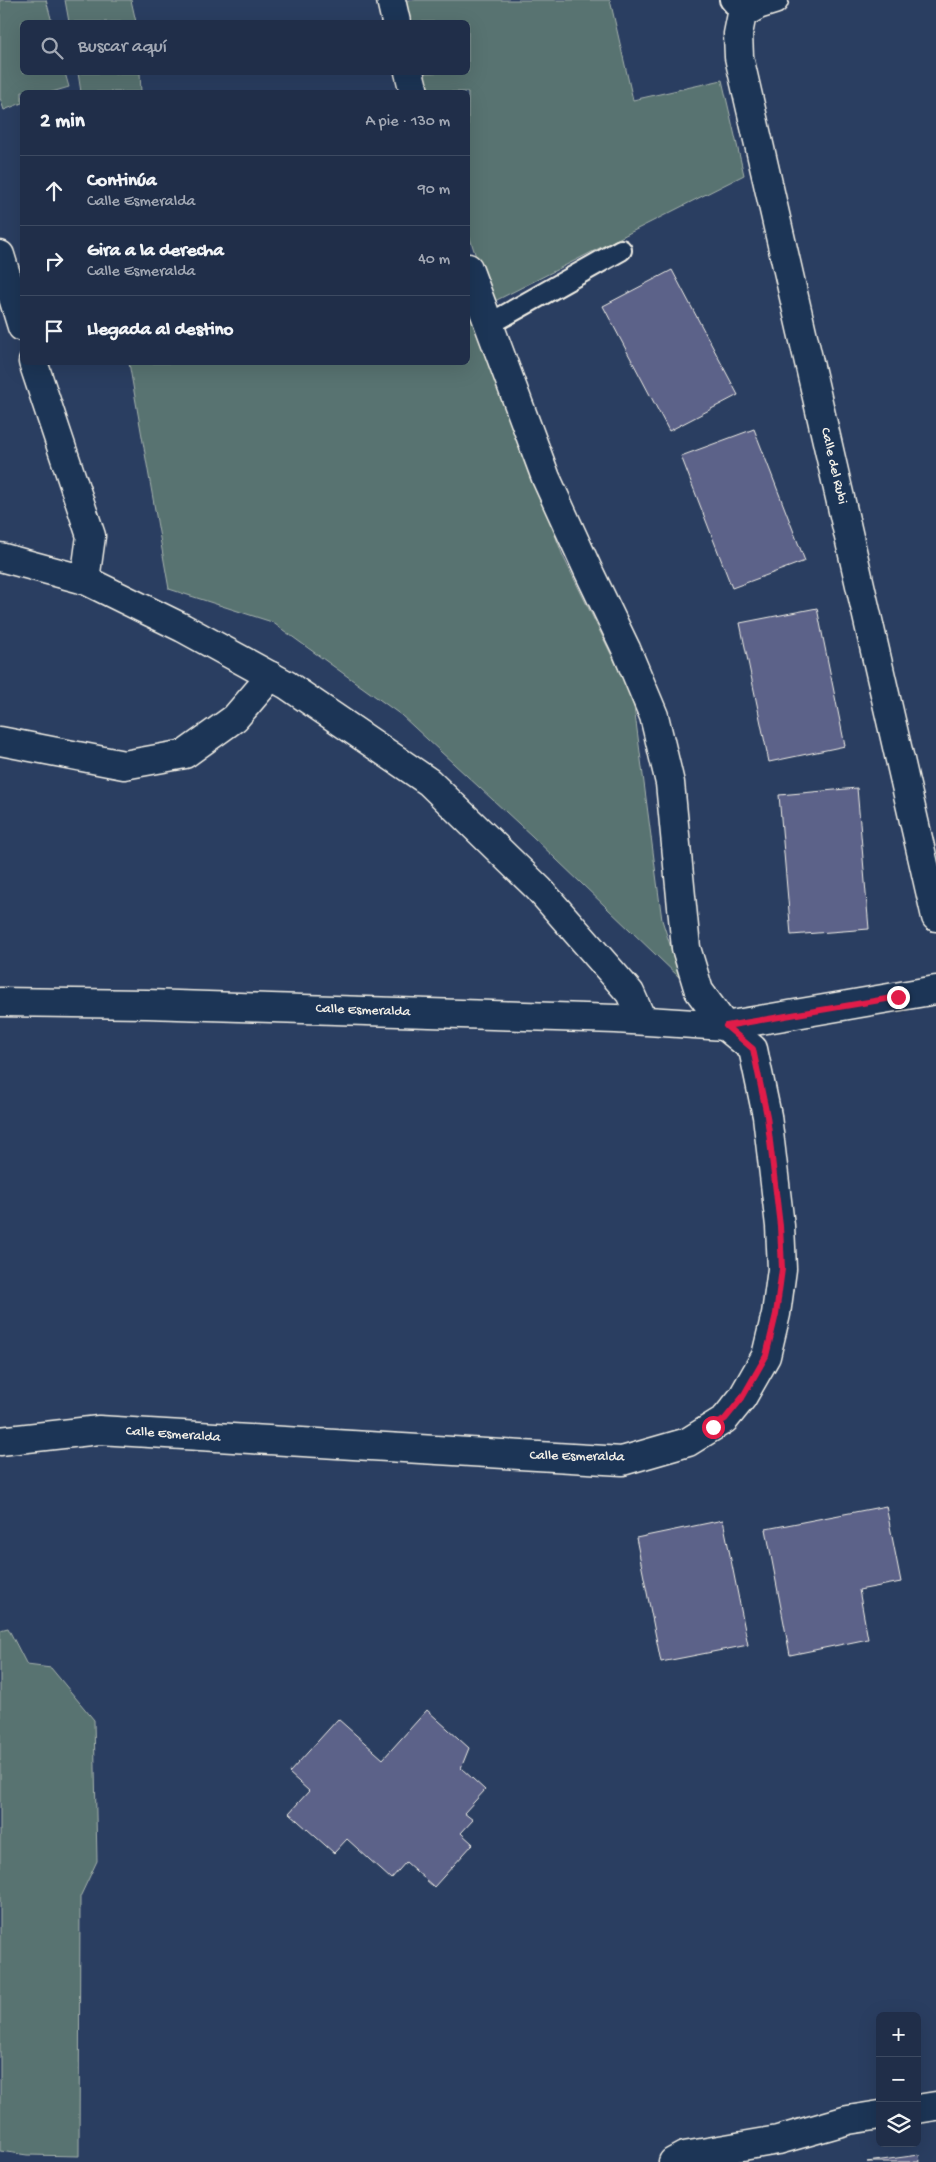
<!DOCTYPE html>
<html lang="es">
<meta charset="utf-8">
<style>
:root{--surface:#202e49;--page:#283650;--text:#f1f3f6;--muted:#a2a8b4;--line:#3d4a61}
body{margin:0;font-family:"Gochi Hand",sans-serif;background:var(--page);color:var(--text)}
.controls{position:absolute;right:15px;bottom:15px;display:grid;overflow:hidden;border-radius:8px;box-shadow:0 5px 20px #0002}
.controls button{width:45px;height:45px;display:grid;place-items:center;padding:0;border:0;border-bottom:1px solid var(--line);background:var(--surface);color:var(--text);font:25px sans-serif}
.stop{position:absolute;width:15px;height:15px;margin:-11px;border:4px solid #e11d48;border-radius:50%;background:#fff}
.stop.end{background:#e11d48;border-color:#fff;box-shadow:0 1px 5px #0008}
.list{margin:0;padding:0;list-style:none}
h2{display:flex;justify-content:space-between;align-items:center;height:65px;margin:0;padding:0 20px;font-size:21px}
h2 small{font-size:16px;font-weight:400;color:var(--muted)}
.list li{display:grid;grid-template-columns:32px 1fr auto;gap:15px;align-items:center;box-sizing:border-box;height:70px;padding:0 20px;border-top:1px solid var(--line)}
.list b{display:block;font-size:19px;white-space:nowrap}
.list p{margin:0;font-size:16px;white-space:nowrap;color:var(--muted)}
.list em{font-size:16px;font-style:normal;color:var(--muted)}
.icon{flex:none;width:28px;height:28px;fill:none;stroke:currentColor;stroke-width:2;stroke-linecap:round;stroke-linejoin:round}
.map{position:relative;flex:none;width:936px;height:2162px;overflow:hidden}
.search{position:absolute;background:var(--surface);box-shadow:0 5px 20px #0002;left:20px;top:20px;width:450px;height:55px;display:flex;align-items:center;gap:12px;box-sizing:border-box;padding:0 18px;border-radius:8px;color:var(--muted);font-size:19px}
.panel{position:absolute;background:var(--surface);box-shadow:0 5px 20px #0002;left:20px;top:90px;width:450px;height:275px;border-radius:8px}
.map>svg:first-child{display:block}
</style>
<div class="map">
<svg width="936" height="2162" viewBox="0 0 936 2162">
<rect width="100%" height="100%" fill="#2a3e61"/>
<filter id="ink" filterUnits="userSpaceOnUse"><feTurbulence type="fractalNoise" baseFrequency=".02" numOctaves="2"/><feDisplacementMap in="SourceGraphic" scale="10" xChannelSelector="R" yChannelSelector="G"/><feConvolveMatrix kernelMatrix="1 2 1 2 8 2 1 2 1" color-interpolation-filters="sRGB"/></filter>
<g filter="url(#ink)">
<g fill="#587371" stroke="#a6b2ac">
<polygon points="0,0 46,0 52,22 22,22 22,72 65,73 69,87 52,92 22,92 22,103 4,110 0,98"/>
<polygon points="65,0 131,0 136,22 69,22"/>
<polygon points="402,0 610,0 633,100 722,80 744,175 491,303 468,232 468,92 425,92 420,73 468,72 468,22 407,22"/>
<polygon points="78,73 140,73 141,92 81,92"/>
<polygon points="468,305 563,556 633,699 662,920 681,979 532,836 401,715 272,622 169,589 129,363 468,362"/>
<polygon points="8,1628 27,1665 51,1668 94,1720 97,1861 80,1897 79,2156 27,2155 0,2151 0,1630"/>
</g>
<g fill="#5c6289" stroke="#f4f1e8">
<polygon points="672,270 738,395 669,431 603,306"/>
<polygon points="754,429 805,561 732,588 681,456"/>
<polygon points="817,608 845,746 769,762 740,623"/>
<polygon points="857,788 869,929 791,935 779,795"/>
<polygon points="886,1506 901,1582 859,1590 868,1639 790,1655 766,1529"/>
<polygon points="723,1520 748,1645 661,1662 636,1538"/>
<polygon points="427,1710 469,1748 461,1768 485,1790 464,1813 473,1820 461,1833 473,1844 434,1887 406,1862 391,1879 347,1839 334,1853 289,1813 309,1791 289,1773 338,1719 383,1759"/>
<polygon points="919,2155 920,2162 867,2162"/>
</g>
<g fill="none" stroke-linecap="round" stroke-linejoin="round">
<g stroke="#f4f1e8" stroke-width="24">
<g id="lane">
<polyline points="730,0 742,14"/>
<polyline points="488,325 621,250"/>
</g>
</g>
<g stroke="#f4f1e8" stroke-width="31">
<g id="street">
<polyline points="391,0 396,22"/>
<polyline points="774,0 758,5 742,14 738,34 739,57 936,917"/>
<polyline points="409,72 414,92"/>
<polyline points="0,255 22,327"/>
<polyline points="33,362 91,536 85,580"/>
<polyline points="0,557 85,580 183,628 287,685 429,782 539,889 630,993 642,1020"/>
<polyline points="0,741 124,765 185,754 235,718 271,676"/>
<polyline points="0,1002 147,1004 616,1019 725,1026 936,990"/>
<polyline points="0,1441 99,1430 622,1461 688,1442 725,1419 742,1398 766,1356 776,1314 782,1269 780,1226 767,1116 753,1049 725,1026 699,991 686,948 670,783 654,716 626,649 588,570 546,478 468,268"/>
</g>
</g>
<g stroke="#f4f1e8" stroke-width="31">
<g id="secondary">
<polyline points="917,2109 936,2106"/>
<polyline points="673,2162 684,2156 778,2140 848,2120 880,2115"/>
</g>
</g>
<use href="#lane" stroke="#1d3557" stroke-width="20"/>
<use href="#street" stroke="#1d3557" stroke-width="28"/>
<use href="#secondary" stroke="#1d3557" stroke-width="28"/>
</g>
</g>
<g fill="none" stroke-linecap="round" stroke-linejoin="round" filter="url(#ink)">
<polyline stroke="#e11d48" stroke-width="6" points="713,1427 725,1419 742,1398 766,1356 776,1314 782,1269 780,1226 767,1116 753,1049 726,1026 898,997"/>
</g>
<g text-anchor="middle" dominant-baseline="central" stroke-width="4" stroke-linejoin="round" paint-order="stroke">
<g font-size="14" fill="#f4f1e8" stroke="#1d3557">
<text transform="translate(833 466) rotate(77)">Calle del Rubi</text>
<text transform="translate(363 1011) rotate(2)">Calle Esmeralda</text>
<text transform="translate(173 1435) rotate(4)">Calle Esmeralda</text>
<text transform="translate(577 1457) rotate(1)">Calle Esmeralda</text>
</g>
</g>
</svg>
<div class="controls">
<button>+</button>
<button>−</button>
<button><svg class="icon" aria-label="layers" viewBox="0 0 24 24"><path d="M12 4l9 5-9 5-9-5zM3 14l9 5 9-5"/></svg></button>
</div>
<div class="stop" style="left:713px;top:1427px"></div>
<div class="stop end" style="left:898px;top:997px"></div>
<div class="search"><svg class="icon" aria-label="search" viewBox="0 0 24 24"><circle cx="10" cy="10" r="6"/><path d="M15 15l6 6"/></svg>Buscar aquí</div>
<section class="panel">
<h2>2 min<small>A pie · 130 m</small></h2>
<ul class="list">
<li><svg class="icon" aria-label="ahead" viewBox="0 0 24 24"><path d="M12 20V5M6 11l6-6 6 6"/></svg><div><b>Continúa</b><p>Calle Esmeralda</p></div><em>90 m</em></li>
<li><svg class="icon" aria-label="right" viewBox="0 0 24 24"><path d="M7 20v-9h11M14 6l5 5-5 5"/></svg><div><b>Gira a la derecha</b><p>Calle Esmeralda</p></div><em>40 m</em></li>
<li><svg class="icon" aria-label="arrive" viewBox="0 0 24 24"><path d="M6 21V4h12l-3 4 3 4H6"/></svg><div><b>Llegada al destino</b></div></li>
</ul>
</section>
</div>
